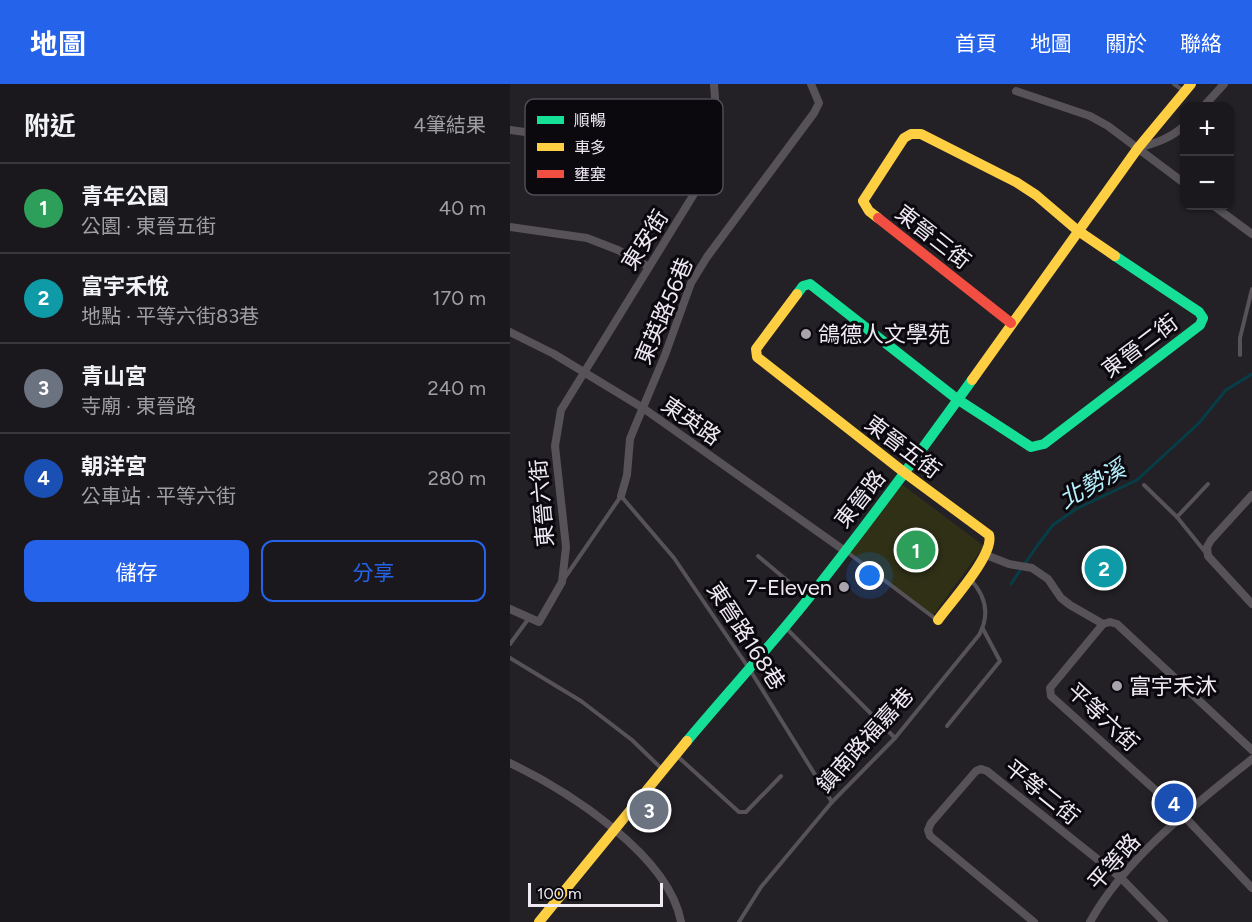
<!DOCTYPE html>
<html lang="zh-TW">
<meta charset="utf-8">
<style>
:root{--surface:#1a181c;--page:#272529;--text:#f1f3f6;--muted:#9fa0a3;--line:#38373b;--accent:#2563eb}
body{margin:0;font-family:Figtree,"Noto Sans TC",sans-serif;background:var(--page);color:var(--text)}
.controls{position:absolute;right:18px;top:18px;display:grid;overflow:hidden;border-radius:12px;box-shadow:0 2px 4px #0004}
.controls button{width:54px;height:54px;display:grid;place-items:center;padding:0;border:0;border-bottom:2px solid var(--line);background:var(--surface);color:var(--text);font:30px sans-serif}
.scale{position:absolute;left:18px;bottom:15px;width:135px;box-sizing:border-box;padding-left:6px;border:3px solid #efeaf4;border-top:0;font-size:16px;line-height:21px;white-space:nowrap;color:#efeaf4;-webkit-text-stroke:4px #0b080e;paint-order:stroke}
.you{position:absolute;left:360px;top:492px;width:21px;height:21px;margin:-15px;border:4px solid #fff;border-radius:50%;background:#1a73e8;box-shadow:0 0 0 9px #1a73e833}
.badge{display:grid;place-items:center;width:39px;height:39px;border-radius:50%;background:var(--accent);color:#fff;font-size:20px;font-weight:700}
.pin{position:absolute;translate:-50% -50%;border:3px solid #fff;box-shadow:0 2px 6px #0006}
.list{margin:0;padding:0;list-style:none}
h2{display:flex;justify-content:space-between;align-items:center;height:78px;margin:0;padding:0 24px;font-size:26px}
h2 small{font-size:20px;font-weight:400;color:var(--muted)}
.list li{display:grid;grid-template-columns:39px 1fr auto;gap:18px;align-items:center;box-sizing:border-box;height:90px;padding:0 24px;border-top:2px solid var(--line)}
.list b{display:block;font-size:22px;white-space:nowrap}
.list p{margin:0;font-size:20px;white-space:nowrap;color:var(--muted)}
.list em{font-size:20px;font-style:normal;color:var(--muted)}
.actions{display:flex;gap:12px;padding:18px 24px}
.actions a{flex:1;padding:14px 0;border:2px solid var(--accent);border-radius:12px;text-align:center;font-size:21px;color:var(--accent)}
.actions .main{background:var(--accent);color:#fff}
.map{position:relative;flex:none;width:742px;height:838px;overflow:hidden}
header{display:flex;align-items:center;gap:36px;box-sizing:border-box;height:84px;padding:0 30px;background:var(--accent);color:#fff}
header strong{font-size:28px}
nav{display:flex;gap:33px;margin-inline-start:auto;font-size:21px}
main{display:flex}
aside{flex:1;background:var(--surface)}
.map>svg:first-child{display:block}
</style>
<header>
<strong>地圖</strong>
<nav><a>首頁</a><a>地圖</a><a>關於</a><a>聯絡</a></nav>
</header>
<main>
<aside>
<h2>附近<small>4筆結果</small></h2>
<ul class="list">
<li><span class="badge" style="background:#2e9e5b">1</span><div><b>青年公園</b><p>公園 · 東晉五街</p></div><em>40 m</em></li>
<li><span class="badge" style="background:#0f9aa8">2</span><div><b>富宇禾悅</b><p>地點 · 平等六街83巷</p></div><em>170 m</em></li>
<li><span class="badge" style="background:#6b7280">3</span><div><b>青山宮</b><p>寺廟 · 東晉路</p></div><em>240 m</em></li>
<li><span class="badge" style="background:#1a4fb4">4</span><div><b>朝洋宮</b><p>公車站 · 平等六街</p></div><em>280 m</em></li>
</ul>
<div class="actions"><a class="main">儲存</a><a>分享</a></div>
</aside>
<div class="map">
<svg width="742" height="838" viewBox="0 0 742 838">
<rect width="100%" height="100%" fill="#232026"/>
<polygon fill="#2f3016" points="390,399 474,462 422,533 337,470"/>
<g fill="none" stroke-linecap="round" stroke-linejoin="round">
<polyline stroke="#073d47" stroke-width="3" points="501,500 527,462 543,441 566,425 627,396 689,339 716,306 742,290"/>
<g stroke="#565258" stroke-width="4">
<polyline points="664,0 674,7"/>
<polyline points="730,271 730,254 742,205"/>
<polyline points="634,401 667,433 696,469"/>
<polyline points="667,433 698,400"/>
<polyline points="337,468 427,536"/>
<polyline points="248,472 298,514"/>
<polyline points="54,495 111,412 164,474 240,586 322,718"/>
<polyline points="276,544 385,654"/>
<polyline points="0,560 19,534"/>
<polyline points="0,574 71,617 122,656 152,685"/>
<polyline points="437,642 490,577 473,545"/>
<polyline points="166,671 229,728 236,728 271,692"/>
<path d="M229,838L251,803L322,718L385,654L469,551C480,531 476,512 460,495"/>
</g>
<g stroke="#565258" stroke-width="8">
<polyline points="506,7 580,32 598,42 674,99"/>
<polyline points="694,22 714,0"/>
<polyline points="0,46 139,65 200,84"/>
<path d="M628,64C646,59 661,54 674,42"/>
<polyline points="704,122 742,150"/>
<polyline points="0,143 77,154 108,166 139,183"/>
<polyline points="0,248 44,270 133,324 335,467"/>
<polyline points="742,411 701,456 697,463 698,472 742,520"/>
<polyline points="111,412 117,391 120,355 124,345 155,271 181,199 197,173 304,29 309,19 301,0"/>
<polyline points="476,471 499,480 522,484 538,495 551,514 560,521 593,540"/>
<polyline points="0,525 29,538 52,498 56,463 45,362 51,326 200,84 206,28 204,0"/>
<polyline points="742,666 607,540 600,538 593,540 540,604 541,612 673,731 742,804"/>
<path d="M0,679C58,707 159,771 171,838"/>
<polyline points="524,838 420,752 418,746 421,739 466,687 471,685 477,687 611,794 654,838"/>
<path d="M580,838C616,773 685,721 742,675"/>
</g>
<g stroke="#16e098" stroke-width="10">
<polyline points="287,210 293,202 300,200 447,315 521,363 534,360 690,241 693,234 689,228 605,172"/>
<path d="M177,657C217,609 259,564 298,515C355,443 409,370 462,296"/>
</g>
<g stroke="#ffcf43" stroke-width="10">
<polyline points="368,134 359,127 353,117 394,54 401,50 411,50 506,98 526,111 567,146 605,172"/>
<path d="M287,210L246,265L247,273L395,389L479,451C485,470 440,519 428,536"/>
<polyline points="462,296 628,64 681,0"/>
<polyline points="29,838 177,657"/>
</g>
<polyline stroke="#f24e42" stroke-width="10" points="368,134 501,239"/>
</g>
<g fill="#a8a3ac" stroke="#0b080e" stroke-width="2">
<circle cx="296" cy="250" r="6"/>
<circle cx="334" cy="503" r="6"/>
<circle cx="607" cy="602" r="6"/>
</g>
<g text-anchor="middle" dominant-baseline="central" stroke-width="6" stroke-linejoin="round" paint-order="stroke">
<g font-size="22" fill="#efeaf4" stroke="#0b080e">
<text transform="translate(423 153) rotate(38)">東晉三街</text>
<text transform="translate(135 156) rotate(-58)">東安街</text>
<text transform="translate(154 227) rotate(-67)">東英路56巷</text>
<text transform="translate(630 262) rotate(-37)">東晉二街</text>
<text transform="translate(181 337) rotate(35)">東英路</text>
<text transform="translate(393 363) rotate(37)">東晉五街</text>
<text transform="translate(350 415) rotate(-52)">東晉路</text>
<text transform="translate(32 419) rotate(-95)">東晉六街</text>
<text transform="translate(236 552) rotate(57)">東晉路168巷</text>
<text transform="translate(593 633) rotate(43)">平等六街</text>
<text transform="translate(355 656) rotate(-48)">鎮南路福嘉巷</text>
<text transform="translate(532 708) rotate(39)">平等二街</text>
<text transform="translate(604 778) rotate(-49)">平等路</text>
</g>
<g font-size="22" fill="#efeaf4" stroke="#0b080e" text-anchor="start">
<text x="308" y="250">鴿德人文學苑</text>
<text x="322" y="503" text-anchor="end">7-Eleven</text>
<text x="619" y="602">富宇禾沐</text>
</g>
<g font-size="24" font-style="italic" fill="#b5f0fd" stroke="#0b080e">
<text transform="translate(582 400) rotate(-29)">北勢溪</text>
</g>
</g>
<rect x="15" y="15" width="198" height="96" rx="9" fill="#0b080e" stroke="#4f4c53" stroke-width="1.5"/>
<rect x="27" y="32" width="27" height="8" fill="#16e098"/>
<rect x="27" y="59" width="27" height="8" fill="#ffcf43"/>
<rect x="27" y="86" width="27" height="8" fill="#f24e42"/>
<g font-size="16" fill="#efeaf4">
<text x="64" y="42">順暢</text>
<text x="64" y="69">車多</text>
<text x="64" y="96">壅塞</text>
</g>
</svg>
<div class="controls">
<button>+</button>
<button>−</button>
</div>
<div class="scale">100 m</div>
<div class="you"></div>
<div class="pin badge" style="left:406px;top:466px;background:#2e9e5b">1</div>
<div class="pin badge" style="left:594px;top:484px;background:#0f9aa8">2</div>
<div class="pin badge" style="left:139px;top:726px;background:#6b7280">3</div>
<div class="pin badge" style="left:664px;top:719px;background:#1a4fb4">4</div>
</div>
</main>
